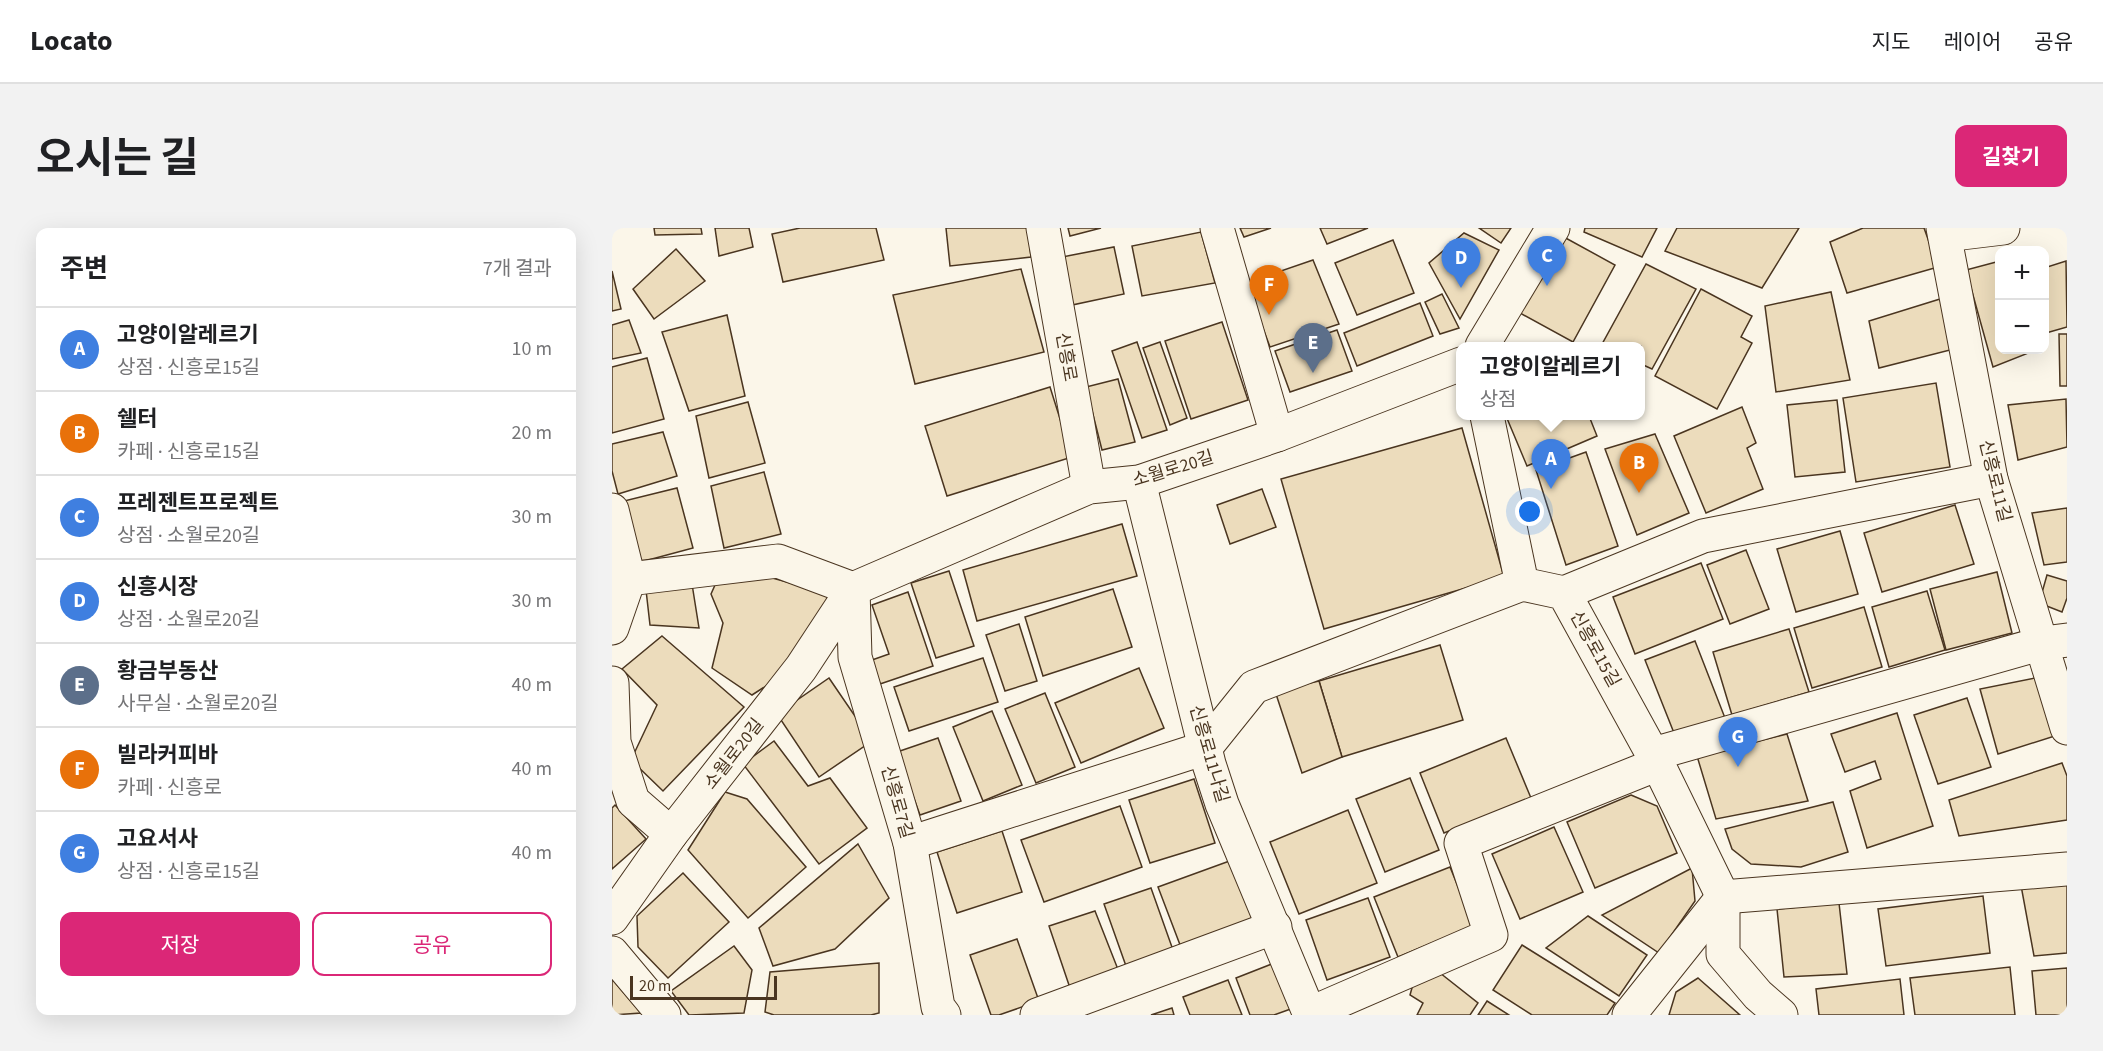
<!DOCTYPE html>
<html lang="ko">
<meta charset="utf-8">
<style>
:root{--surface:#fff;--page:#f2f2f2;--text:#202124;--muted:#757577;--line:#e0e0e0;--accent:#db2777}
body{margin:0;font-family:"Source Sans 3","Noto Sans KR",sans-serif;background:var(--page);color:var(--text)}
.controls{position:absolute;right:18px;top:18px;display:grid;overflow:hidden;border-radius:12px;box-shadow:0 6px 24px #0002}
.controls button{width:54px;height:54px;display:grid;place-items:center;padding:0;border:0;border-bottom:2px solid var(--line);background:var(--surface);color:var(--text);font:30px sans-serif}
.scale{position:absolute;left:18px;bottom:15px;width:147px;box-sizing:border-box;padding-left:6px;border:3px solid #4a3520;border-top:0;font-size:16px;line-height:21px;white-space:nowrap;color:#4a3520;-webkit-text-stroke:4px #fbf6e9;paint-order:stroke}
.you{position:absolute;left:918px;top:284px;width:21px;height:21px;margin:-15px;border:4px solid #fff;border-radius:50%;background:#1a73e8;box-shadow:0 0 0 9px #1a73e833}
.badge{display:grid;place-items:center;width:39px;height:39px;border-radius:50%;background:var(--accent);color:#fff;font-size:20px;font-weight:700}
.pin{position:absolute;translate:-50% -50px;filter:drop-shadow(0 2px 3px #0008)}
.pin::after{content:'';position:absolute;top:32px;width:21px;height:18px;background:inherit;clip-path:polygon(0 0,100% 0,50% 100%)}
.popup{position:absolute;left:844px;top:114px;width:189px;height:78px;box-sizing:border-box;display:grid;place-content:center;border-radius:12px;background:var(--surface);filter:drop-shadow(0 2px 4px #0005);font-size:20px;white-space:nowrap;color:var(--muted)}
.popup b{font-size:22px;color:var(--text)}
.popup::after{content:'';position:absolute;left:50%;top:100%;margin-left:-12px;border:12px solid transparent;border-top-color:var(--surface)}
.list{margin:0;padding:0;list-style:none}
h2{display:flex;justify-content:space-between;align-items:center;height:78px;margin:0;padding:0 24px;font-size:26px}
h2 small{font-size:20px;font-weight:400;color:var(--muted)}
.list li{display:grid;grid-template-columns:39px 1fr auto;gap:18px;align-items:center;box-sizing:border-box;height:84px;padding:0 24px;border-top:2px solid var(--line)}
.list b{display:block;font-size:22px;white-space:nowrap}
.list p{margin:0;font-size:20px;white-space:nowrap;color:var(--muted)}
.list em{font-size:20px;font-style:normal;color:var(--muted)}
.actions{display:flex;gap:12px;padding:18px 24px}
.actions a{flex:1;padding:14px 0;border:2px solid var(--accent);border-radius:12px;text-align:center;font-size:21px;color:var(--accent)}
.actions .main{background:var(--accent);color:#fff}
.map{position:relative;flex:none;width:1455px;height:787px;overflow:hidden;border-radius:12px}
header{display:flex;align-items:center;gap:36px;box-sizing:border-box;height:84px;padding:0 30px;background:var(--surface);border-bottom:2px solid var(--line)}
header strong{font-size:28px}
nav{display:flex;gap:33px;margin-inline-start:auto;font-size:21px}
.intro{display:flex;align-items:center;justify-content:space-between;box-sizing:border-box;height:144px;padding:0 36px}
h1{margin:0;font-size:42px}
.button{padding:15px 27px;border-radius:12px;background:var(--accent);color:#fff;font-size:21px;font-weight:700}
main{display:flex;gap:36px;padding:0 36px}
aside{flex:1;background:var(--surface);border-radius:12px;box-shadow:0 6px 24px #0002}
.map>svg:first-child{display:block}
</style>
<header>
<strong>Locato</strong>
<nav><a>지도</a><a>레이어</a><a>공유</a></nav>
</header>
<div class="intro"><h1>오시는 길</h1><a class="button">길찾기</a></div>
<main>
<aside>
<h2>주변<small>7개 결과</small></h2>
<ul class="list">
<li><span class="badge" style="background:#3f7fe0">A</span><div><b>고양이알레르기</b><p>상점 · 신흥로15길</p></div><em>10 m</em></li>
<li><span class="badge" style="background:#e8710a">B</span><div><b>쉘터</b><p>카페 · 신흥로15길</p></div><em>20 m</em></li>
<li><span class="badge" style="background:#3f7fe0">C</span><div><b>프레젠트프로젝트</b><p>상점 · 소월로20길</p></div><em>30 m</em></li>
<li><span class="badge" style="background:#3f7fe0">D</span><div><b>신흥시장</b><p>상점 · 소월로20길</p></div><em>30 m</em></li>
<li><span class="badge" style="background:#5c6f8a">E</span><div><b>황금부동산</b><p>사무실 · 소월로20길</p></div><em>40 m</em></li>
<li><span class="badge" style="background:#e8710a">F</span><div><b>빌라커피바</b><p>카페 · 신흥로</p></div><em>40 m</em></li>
<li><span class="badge" style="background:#3f7fe0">G</span><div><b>고요서사</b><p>상점 · 신흥로15길</p></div><em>40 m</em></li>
</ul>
<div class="actions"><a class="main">저장</a><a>공유</a></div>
</aside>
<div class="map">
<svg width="1455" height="787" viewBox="0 0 1455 787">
<rect width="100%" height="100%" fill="#fbf6e9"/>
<g fill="#ecdcbc" stroke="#4a3520" stroke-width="1.5">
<polygon points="42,0 89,0 90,6 43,7"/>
<polygon points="103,0 137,0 141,19 107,28"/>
<polygon points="188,0 264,0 272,32 171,54 160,6"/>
<polygon points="334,0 416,0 419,29 338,38"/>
<polygon points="456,0 489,0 458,8"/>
<polygon points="628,0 659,0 632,9"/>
<polygon points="708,0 756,0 715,16"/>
<polygon points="867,0 899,0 889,15"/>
<polygon points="973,0 1045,0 1030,29 972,4"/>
<polygon points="1065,0 1187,0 1150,60 1053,23"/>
<polygon points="1251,0 1312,0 1326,39 1235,65 1218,14"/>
<polygon points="589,4 603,55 530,68 520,18"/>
<polygon points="852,5 887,22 848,91 817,35"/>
<polygon points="950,8 1003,37 961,114 908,85"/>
<polygon points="781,12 802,65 745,87 723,35"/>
<polygon points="502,19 512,66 460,77 450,29"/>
<polygon points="64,21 93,53 42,91 21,61"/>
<polygon points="701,32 727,96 658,119 634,55"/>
<polygon points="1388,33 1388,122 1424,122 1381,139 1354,42"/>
<polygon points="1454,33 1455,99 1434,105 1432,40"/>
<polygon points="1034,36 1084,61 1040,141 1029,136 1029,118 989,118"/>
<polygon points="409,41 432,124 303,156 281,67"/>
<polygon points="0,43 9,81 0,83"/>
<polygon points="1089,61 1140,88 1129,109 1140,115 1105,181 1043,148"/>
<polygon points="1219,64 1238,152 1164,164 1153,78"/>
<polygon points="830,66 847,100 828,106 813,74"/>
<polygon points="1328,71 1342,121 1267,140 1257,93"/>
<polygon points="808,75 821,108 745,138 732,105"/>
<polygon points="115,87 133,168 77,183 50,104"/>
<polygon points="17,92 29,125 0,131 0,97"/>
<polygon points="610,94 636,172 579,191 553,113"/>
<polygon points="725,102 740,143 678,164 663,123"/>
<polygon points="1447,106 1455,106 1455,158 1448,158"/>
<polygon points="525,114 555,202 530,210 500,123"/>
<polygon points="548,114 575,190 558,197 531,120"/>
<polygon points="35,130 52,191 0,205 0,139"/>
<polygon points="506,151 523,214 490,222 474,159"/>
<polygon points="1324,155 1338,239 1244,254 1231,170"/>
<polygon points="438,159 460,229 335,268 313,198"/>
<polygon points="1454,171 1455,219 1406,232 1396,177"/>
<polygon points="1225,172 1233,244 1183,249 1175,177"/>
<polygon points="136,174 153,235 97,250 84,188"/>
<polygon points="1130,179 1144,215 1135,220 1151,261 1094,285 1062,208"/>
<polygon points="894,188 977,188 985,208 915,238"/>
<polygon points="850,200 892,349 712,401 669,251"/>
<polygon points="51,204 65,248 6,266 0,243 0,216"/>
<polygon points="1043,206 1077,285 1025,307 993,221"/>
<polygon points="974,224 1006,318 954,337 924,242"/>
<polygon points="152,244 169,306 112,320 99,258"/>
<polygon points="65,260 81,320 25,335 12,273"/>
<polygon points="650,261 664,299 618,316 605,277"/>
<polygon points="1343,277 1362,336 1270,364 1252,305"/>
<polygon points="1455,280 1455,334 1432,337 1420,285"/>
<polygon points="510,296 525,348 365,393 351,342"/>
<polygon points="1228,303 1246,366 1184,384 1165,321"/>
<polygon points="1134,322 1157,381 1118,396 1095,337"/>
<polygon points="1089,335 1111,391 1023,426 1001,369"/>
<polygon points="337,343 362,418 324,430 299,355"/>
<polygon points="1385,344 1400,405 1334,422 1318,361"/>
<polygon points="142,345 219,366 174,445 140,467 100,440 111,395 99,366 108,346"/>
<polygon points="1435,347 1455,353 1455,370 1450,384 1427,375"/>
<polygon points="80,356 87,400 38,397 34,362"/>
<polygon points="501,361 520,419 431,448 413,389"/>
<polygon points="1315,363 1333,422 1277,439 1260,379"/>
<polygon points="296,364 321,438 268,456 260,432 277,426 260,377"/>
<polygon points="1252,379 1270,439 1200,460 1182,400"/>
<polygon points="407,396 425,453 393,463 374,407"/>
<polygon points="1177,401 1197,464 1120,487 1101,424"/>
<polygon points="50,408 132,479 51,563 19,532 45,477 10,441"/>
<polygon points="1083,413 1113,490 1064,510 1033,432"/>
<polygon points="828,417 851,492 730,529 707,453"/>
<polygon points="371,430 386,474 297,503 282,459"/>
<polygon points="527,440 552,500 469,535 443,475"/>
<polygon points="1428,449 1449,506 1386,526 1368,461"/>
<polygon points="217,450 260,513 207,549 165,486"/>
<polygon points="707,453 730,529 690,545 663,463"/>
<polygon points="433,465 463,539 424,555 393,481"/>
<polygon points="1355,470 1379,539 1326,556 1302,487"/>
<polygon points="380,483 410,557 371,573 341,499"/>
<polygon points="1285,485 1321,598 1255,620 1238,563 1269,551 1263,533 1233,544 1219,506"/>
<polygon points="1175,506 1196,573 1104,591 1085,528"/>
<polygon points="326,510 349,573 308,587 285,524"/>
<polygon points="894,510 919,570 832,605 808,545"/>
<polygon points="162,513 196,558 218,550 255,600 207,636 131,536"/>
<polygon points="1450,535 1455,548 1455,592 1347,608 1337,572"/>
<polygon points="798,550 827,622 773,644 744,571"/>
<polygon points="582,551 603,615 538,635 517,572"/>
<polygon points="113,564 135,571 194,639 136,690 76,622"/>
<polygon points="1019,567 1045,578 1065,625 983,660 955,594"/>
<polygon points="1221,574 1236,624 1189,639 1139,636 1120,621 1113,601"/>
<polygon points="3,577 34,611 0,641 0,580"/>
<polygon points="508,578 530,639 432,674 409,612"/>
<polygon points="736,582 765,655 687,686 658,614"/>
<polygon points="942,599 971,664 908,691 880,626"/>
<polygon points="390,603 410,664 345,685 325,624"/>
<polygon points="246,616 277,670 223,721 161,738 147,700"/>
<polygon points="623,631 646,694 570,722 546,659"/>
<polygon points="838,639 862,698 786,729 762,669"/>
<polygon points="1080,640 1083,673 1047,725 990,687"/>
<polygon points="71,645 117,694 56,750 26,719 25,688"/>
<polygon points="1408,652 1455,655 1455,725 1422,728"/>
<polygon points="539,660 561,722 514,738 492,676"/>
<polygon points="1371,668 1378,725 1274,738 1266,681"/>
<polygon points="756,670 778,729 715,752 694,692"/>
<polygon points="1227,675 1235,746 1172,749 1165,681"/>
<polygon points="483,683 507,744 458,760 437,698"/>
<polygon points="976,688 1035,727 1007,768 934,720"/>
<polygon points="405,711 427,773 387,787 379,787 358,727"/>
<polygon points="910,717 1003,775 995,787 920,787 881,762"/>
<polygon points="122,718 140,742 132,785 77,787 59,763"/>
<polygon points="670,732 687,778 662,787 638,787 624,750"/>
<polygon points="267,735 267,785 259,787 162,787 153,784 158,744"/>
<polygon points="1398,739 1403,787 1303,787 1298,750"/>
<polygon points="1455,740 1455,787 1424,787 1420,743"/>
<polygon points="823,741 866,775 858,787 805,787 811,775 798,767 803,749"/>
<polygon points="1086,750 1128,787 1057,787 1064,764"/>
<polygon points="0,751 29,785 0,787"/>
<polygon points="1288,751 1292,787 1207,787 1204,761"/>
<polygon points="616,752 630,787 578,787 571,769"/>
<polygon points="875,773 897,787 866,787"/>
<polygon points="560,780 562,787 539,787"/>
</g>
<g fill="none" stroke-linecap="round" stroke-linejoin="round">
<g stroke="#4a3520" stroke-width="35">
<g id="minor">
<polyline points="431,0 477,259"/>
<polyline points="605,0 665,207"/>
<polyline points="1331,0 1379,251 1455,500"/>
<polyline points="1333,7 1391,0"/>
<polyline points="870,118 941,0"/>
<polyline points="875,188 910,356 952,365 1046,536 1111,669 1111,726 1146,767 1169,787"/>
<polyline points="527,254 597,536 610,576 698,787"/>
<polyline points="0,282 17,351 0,400"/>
<polyline points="0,353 166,333 241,361 243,429 298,615 326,779 332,787"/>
<polyline points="952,365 1091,308 1379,251"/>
<polyline points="0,455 2,514 21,573 59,606"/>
<polyline points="1041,526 1431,415 1455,412"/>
<polyline points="298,615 593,520 642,459 910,356"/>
<polyline points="0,690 59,606 189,440 241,361 477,259 527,254 665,207 849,136"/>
<polyline points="0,725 52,787"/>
<polyline points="697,786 879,707 849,615 1046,536"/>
<polyline points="425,787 663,699"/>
<polyline points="1017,787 1111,669 1455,641"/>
</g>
</g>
<use href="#minor" stroke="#fbf6e9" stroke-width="33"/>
</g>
<g text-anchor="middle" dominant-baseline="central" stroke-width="4.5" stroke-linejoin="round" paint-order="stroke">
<g font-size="18" fill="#4a3520" stroke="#fbf6e9">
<text transform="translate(454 129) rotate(80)">신흥로</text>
<text transform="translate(561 241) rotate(-17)">소월로20길</text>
<text transform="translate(1383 253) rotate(76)">신흥로11길</text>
<text transform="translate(983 421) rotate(61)">신흥로15길</text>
<text transform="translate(122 526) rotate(-52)">소월로20길</text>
<text transform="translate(597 526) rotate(74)">신흥로11나길</text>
<text transform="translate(285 574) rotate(74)">신흥로7길</text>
</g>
</g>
</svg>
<div class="controls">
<button>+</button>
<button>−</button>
</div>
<div class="scale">20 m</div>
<div class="you"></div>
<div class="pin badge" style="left:939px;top:261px;background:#3f7fe0">A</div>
<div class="popup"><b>고양이알레르기</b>상점</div>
<div class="pin badge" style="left:1027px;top:265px;background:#e8710a">B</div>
<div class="pin badge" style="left:935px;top:58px;background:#3f7fe0">C</div>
<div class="pin badge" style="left:849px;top:60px;background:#3f7fe0">D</div>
<div class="pin badge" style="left:701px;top:145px;background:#5c6f8a">E</div>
<div class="pin badge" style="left:657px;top:87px;background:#e8710a">F</div>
<div class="pin badge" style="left:1126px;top:539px;background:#3f7fe0">G</div>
</div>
</main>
